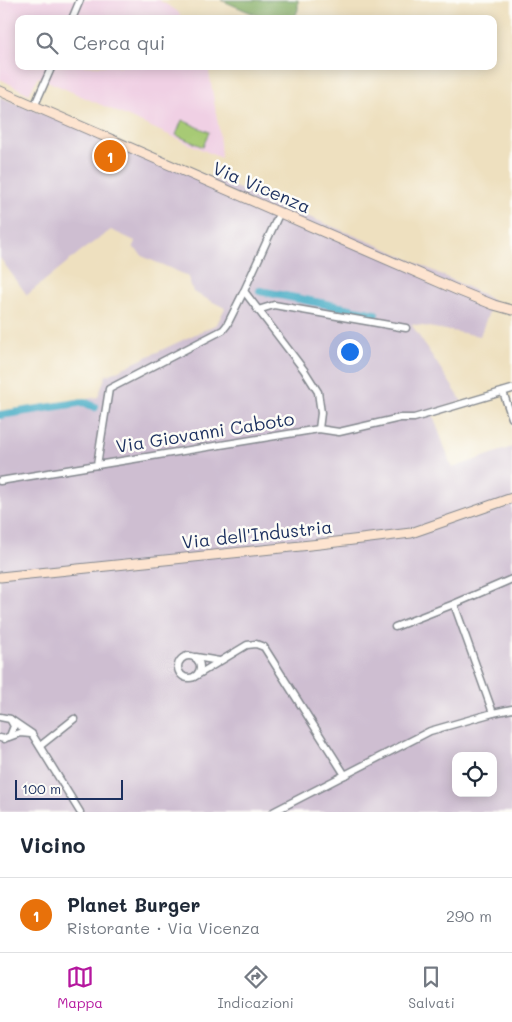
<!DOCTYPE html>
<html lang="it">
<meta charset="utf-8">
<style>
:root{--surface:#fff;--page:#f2f2f3;--text:#1f2937;--muted:#747a83;--line:#e0e1e3;--accent:#b5179e}
body{margin:0;font-family:Mali,sans-serif;background:var(--page);color:var(--text)}
.controls{position:absolute;right:15px;bottom:15px;display:grid;overflow:hidden;border-radius:10px;box-shadow:0 2px 12px #0003}
.controls button{width:45px;height:45px;display:grid;place-items:center;padding:0;border:0;border-bottom:1px solid var(--line);background:var(--surface);color:var(--text);font:25px sans-serif}
.scale{position:absolute;left:15px;bottom:12px;width:108px;box-sizing:border-box;padding-left:5px;border:2px solid #1b2f5e;border-top:0;font-size:14px;line-height:18px;white-space:nowrap;color:#1b2f5e;-webkit-text-stroke:4px #fdfcf7;paint-order:stroke}
.you{position:absolute;left:349px;top:351px;width:18px;height:18px;margin:-12px;border:4px solid #fff;border-radius:50%;background:#1a73e8;box-shadow:0 0 0 8px #1a73e833}
.badge{display:grid;place-items:center;width:32px;height:32px;border-radius:50%;background:var(--accent);color:#fff;font-size:16px;font-weight:700}
.pin{position:absolute;translate:-50% -50%;border:2px solid #fff;box-shadow:0 1px 5px #0006}
.list{margin:0;padding:0;list-style:none}
h2{display:flex;justify-content:space-between;align-items:center;height:65px;margin:0;padding:0 20px;font-size:21px}
h2 small{font-size:16px;font-weight:400;color:var(--muted)}
.list li{display:grid;grid-template-columns:32px 1fr auto;gap:15px;align-items:center;box-sizing:border-box;height:75px;padding:0 20px;border-top:1px solid var(--line)}
.list b{display:block;font-size:19px;white-space:nowrap}
.list p{margin:0;font-size:16px;white-space:nowrap;color:var(--muted)}
.list em{font-size:16px;font-style:normal;color:var(--muted)}
.icon{flex:none;width:28px;height:28px;fill:none;stroke:currentColor;stroke-width:2;stroke-linecap:round;stroke-linejoin:round}
.map{position:relative;flex:none;width:512px;height:812px;overflow:hidden}
.search{position:absolute;background:var(--surface);box-shadow:0 2px 12px #0003;left:15px;right:15px;top:15px;height:55px;display:flex;align-items:center;gap:12px;box-sizing:border-box;padding:0 18px;border-radius:10px;color:var(--muted);font-size:19px}
.sheet{height:140px;background:var(--surface)}
nav{display:flex;justify-content:space-around;align-items:center;box-sizing:border-box;height:70px;border-top:1px solid var(--line);background:var(--surface);font-size:14px;color:var(--muted)}
nav a{display:grid;justify-items:center;gap:2px}
nav .on{color:var(--accent)}
.map>svg:first-child{display:block}
</style>
<div class="map">
<svg width="512" height="812" viewBox="0 0 512 812">
<rect width="100%" height="100%" fill="#fdfcf7"/>
<filter id="ink" filterUnits="userSpaceOnUse"><feTurbulence type="fractalNoise" baseFrequency=".02" numOctaves="2"/><feDisplacementMap in="SourceGraphic" scale="10" xChannelSelector="R" yChannelSelector="G"/><feConvolveMatrix kernelMatrix="1 2 1 2 8 2 1 2 1" color-interpolation-filters="sRGB"/></filter>
<filter id="wash" filterUnits="userSpaceOnUse"><feTurbulence type="fractalNoise" baseFrequency=".0096" numOctaves="4" result="noise"/><feDisplacementMap in="SourceGraphic" scale="20" xChannelSelector="R" yChannelSelector="G"/><feGaussianBlur stdDeviation="1.12" result="paint"/><feColorMatrix in="noise" values="0 0 0 0 0 0 0 0 0 0 0 0 0 0 0 0 0 1.4 0 .05"/><feComposite in="paint" operator="in"/></filter>
<g filter="url(#wash)">
<rect width="100%" height="100%" fill="#eee0bf"/>
<polygon fill="#f0d0e4" points="0,0 159,0 177,11 183,19 19,19 19,66 208,66 219,130 221,158 38,77 29,94 0,79"/>
<path fill="#cebed1" fill-rule="evenodd" d="M0,97L258,196L387,249L482,294L493,301L480,336L411,324L462,401L432,412L452,468L512,447V812H0V415L98,397L107,372L106,376L217,324L225,308L193,292L188,276L144,257L133,247L135,241L111,230L81,251L27,295L0,258ZM456,756H493V793H456Z"/>
<polygon fill="#a7ca74" stroke="#617c69" points="182,120 209,132 203,147 176,135"/>
<polygon fill="#85ae66" stroke="#506e62" points="221,0 298,0 298,10 294,19 261,17"/>
<g fill="none" stroke-linecap="round" stroke-linejoin="round">
<g stroke="#45abc5" stroke-width="8">
<polyline points="260,291 375,314"/>
<polyline points="0,415 84,402 95,407"/>
</g>
</g>
</g>
<g filter="url(#ink)">
<g fill="none" stroke-linecap="round" stroke-linejoin="round">
<g stroke="#84888e" stroke-width="9">
<g id="street">
<polyline points="72,19 80,0"/>
<polyline points="34,107 52,66"/>
<polyline points="244,291 304,370 318,392 321,413 319,429"/>
<polyline points="258,310 274,305 406,328"/>
<polyline points="503,392 512,418"/>
<polyline points="97,465 319,429 339,432 400,418 414,418 512,389"/>
<polyline points="0,481 97,465 109,389 223,330 227,325 244,291 280,212"/>
<polyline points="395,627 454,604"/>
<circle cx="189" cy="667" r="11"/>
<polyline points="196,657 219,661"/>
<polyline points="194,677 247,645 256,644 264,647 345,775"/>
<polyline points="493,713 454,604 512,579"/>
<polyline points="0,717 10,719 14,726 10,736 4,739 0,738"/>
<polyline points="10,719 32,734 80,812"/>
<polyline points="9,737 20,733 31,734"/>
<polyline points="40,746 74,719"/>
<polyline points="273,812 430,731 493,713 512,709"/>
</g>
</g>
<g stroke="#84888e" stroke-width="11">
<g id="secondary">
<polyline points="0,91 457,290 494,305 512,310"/>
<polyline points="0,577 320,544 411,533 512,498"/>
</g>
</g>
<use href="#street" stroke="#fff" stroke-width="6"/>
<use href="#secondary" stroke="#fde4d0" stroke-width="9"/>
</g>
</g>
<g text-anchor="middle" dominant-baseline="central" stroke-width="5" stroke-linejoin="round" paint-order="stroke">
<g font-size="18" fill="#1b2f5e" stroke="#fdfcf7">
<text transform="translate(262 187) rotate(23)">Via Vicenza</text>
<text transform="translate(205 432) rotate(-9)">Via Giovanni Caboto</text>
<text transform="translate(257 534) rotate(-6)">Via dell'Industria</text>
</g>
</g>
</svg>
<div class="controls">
<button><svg class="icon" aria-label="locate" viewBox="0 0 24 24"><circle cx="12" cy="12" r="6"/><path d="M12 2v4M12 18v4M2 12h4M18 12h4"/></svg></button>
</div>
<div class="scale">100 m</div>
<div class="you"></div>
<div class="pin badge" style="left:110px;top:156px;background:#e8710a">1</div>
<div class="search"><svg class="icon" aria-label="search" viewBox="0 0 24 24"><circle cx="10" cy="10" r="6"/><path d="M15 15l6 6"/></svg>Cerca qui</div>
</div>
<section class="sheet">
<h2>Vicino<small></small></h2>
<ul class="list">
<li><span class="badge" style="background:#e8710a">1</span><div><b>Planet Burger</b><p>Ristorante · Via Vicenza</p></div><em>290 m</em></li>
</ul>
</section>
<nav>
<a class="on"><svg class="icon" aria-label="map" viewBox="0 0 24 24"><path d="M3 6l6-2 6 2 6-2v14l-6 2-6-2-6 2zM9 4v14M15 6v14"/></svg>Mappa</a>
<a><svg class="icon" aria-label="directions" viewBox="0 0 24 24"><path d="M12 3l9 9-9 9-9-9zM9 14v-3h6M13 9l2 2-2 2"/></svg>Indicazioni</a>
<a><svg class="icon" aria-label="saved" viewBox="0 0 24 24"><path d="M7 4h10v16l-5-4-5 4z"/></svg>Salvati</a>
</nav>
